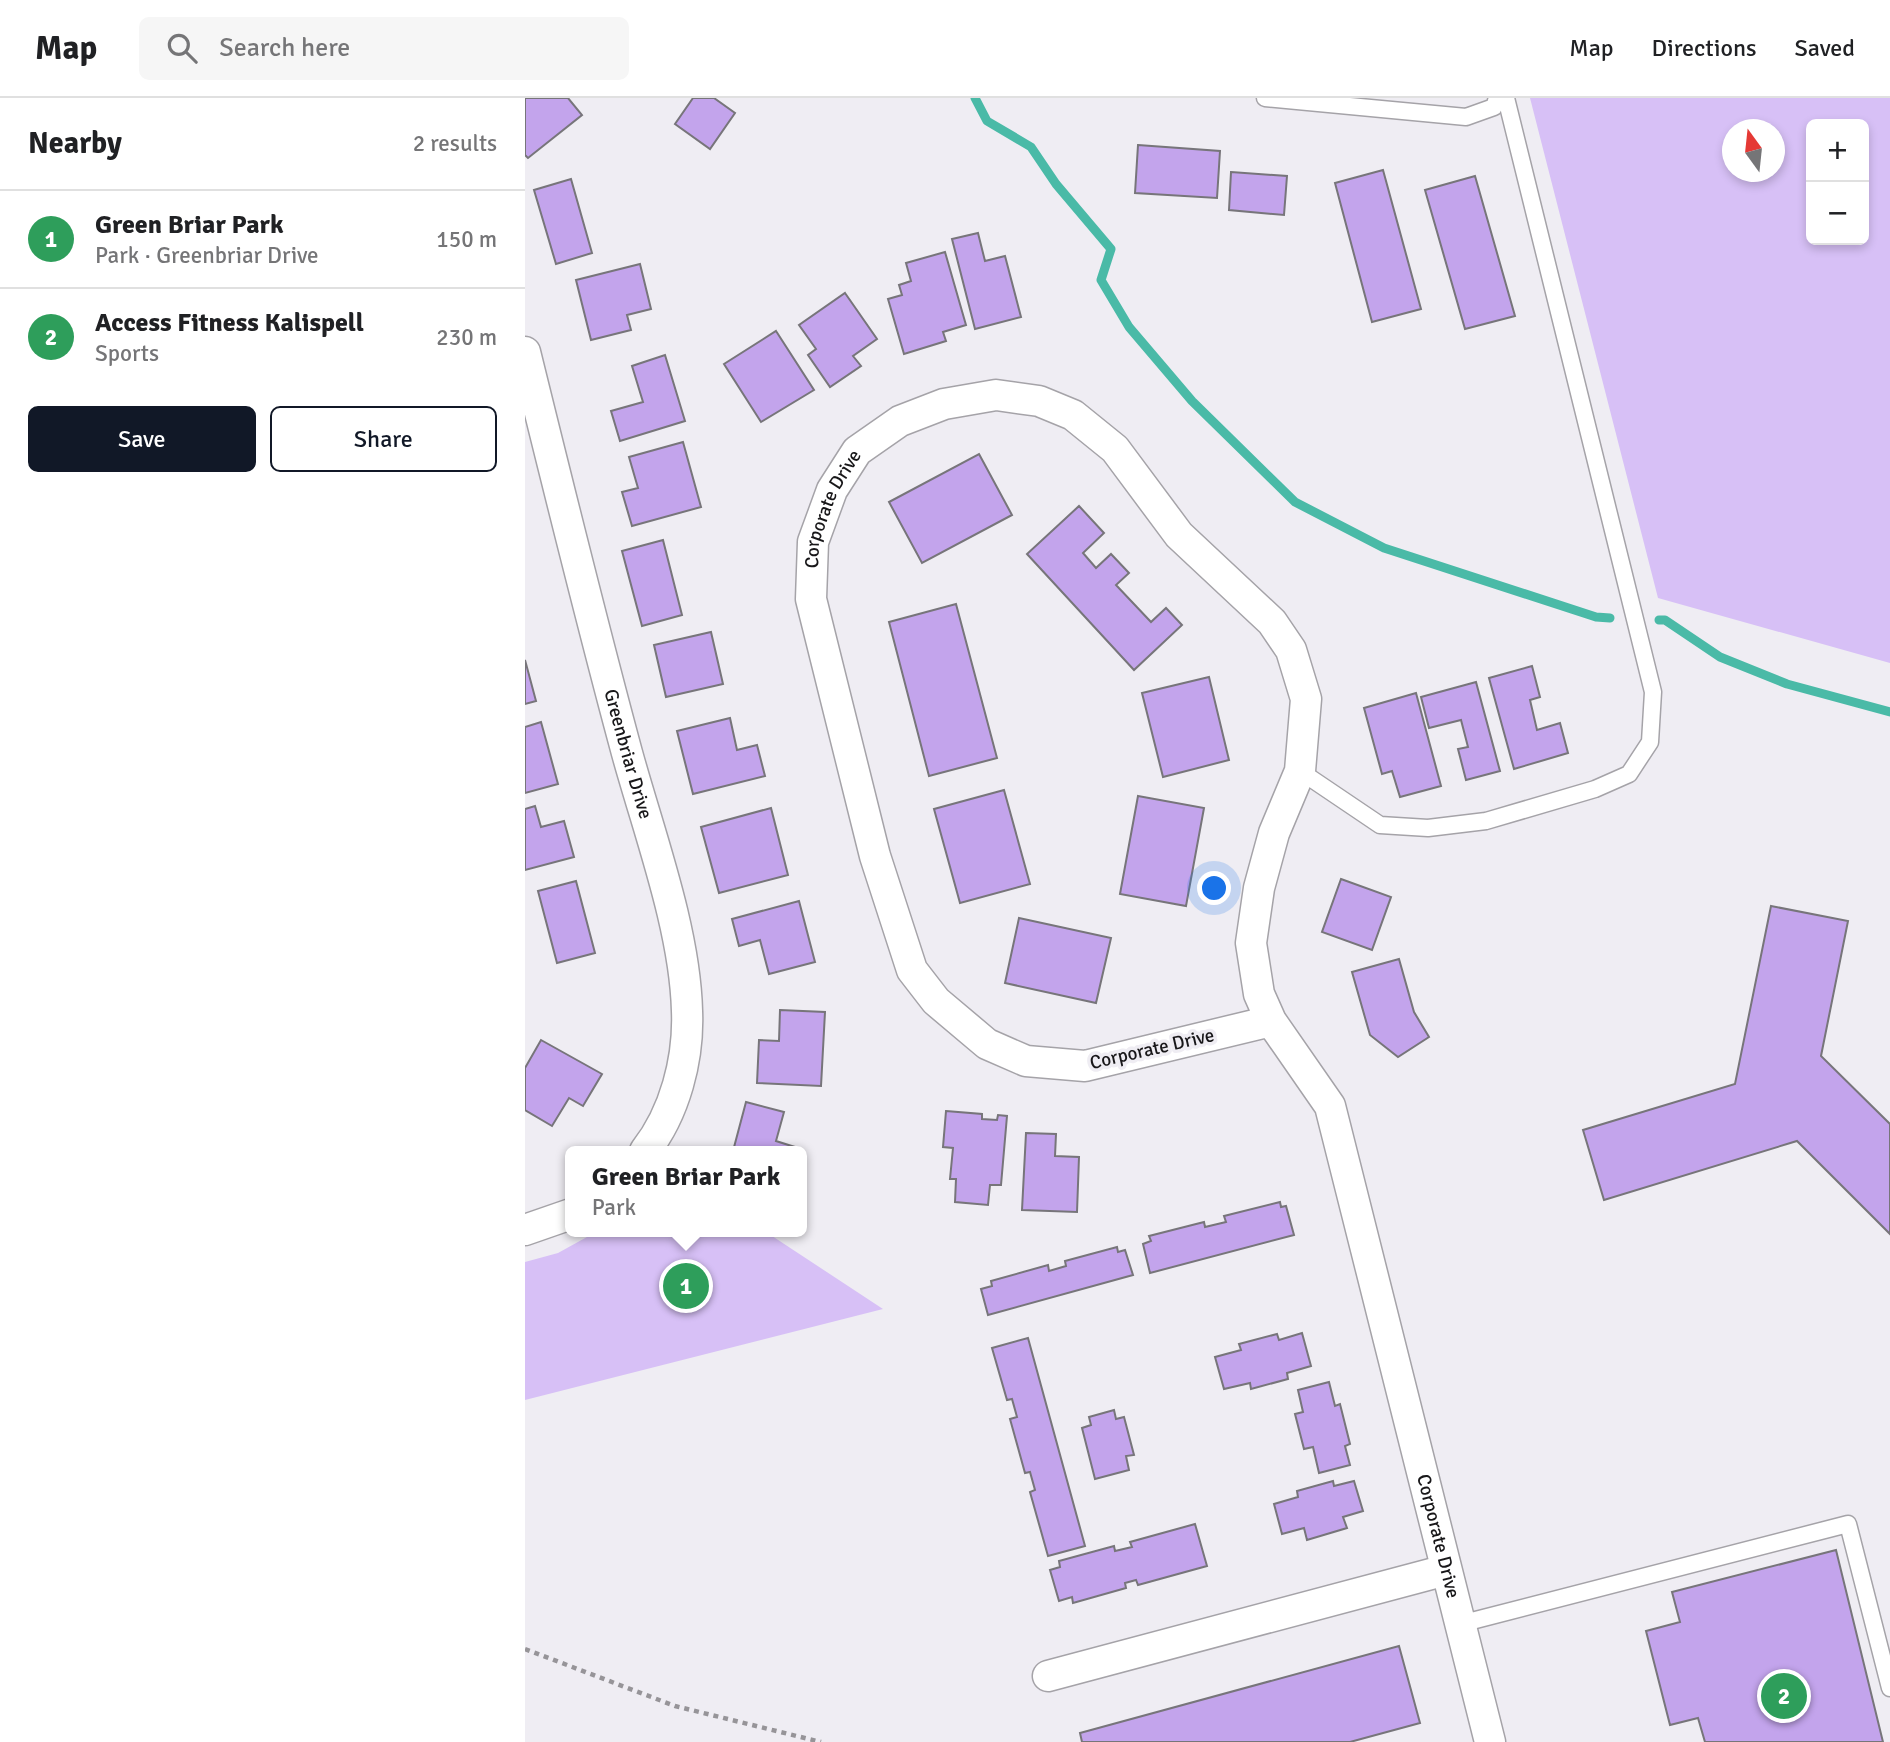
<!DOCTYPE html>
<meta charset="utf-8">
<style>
:root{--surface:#fff;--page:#f6f6f6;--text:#202124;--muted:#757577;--line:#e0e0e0;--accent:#111827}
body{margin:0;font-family:Signika,sans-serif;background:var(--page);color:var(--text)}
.controls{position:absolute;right:21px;top:21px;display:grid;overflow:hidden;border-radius:10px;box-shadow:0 4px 10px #0003}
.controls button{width:63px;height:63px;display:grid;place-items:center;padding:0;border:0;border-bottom:2px solid var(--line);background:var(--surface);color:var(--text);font:35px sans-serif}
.compass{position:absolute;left:1197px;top:21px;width:63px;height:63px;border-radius:50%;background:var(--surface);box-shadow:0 4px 10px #0003;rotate:345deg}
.you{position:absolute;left:690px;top:791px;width:24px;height:24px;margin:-18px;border:5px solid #fff;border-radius:50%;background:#1a73e8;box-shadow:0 0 0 10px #1a73e833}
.badge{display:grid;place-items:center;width:46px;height:46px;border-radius:50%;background:var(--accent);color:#fff;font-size:23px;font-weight:700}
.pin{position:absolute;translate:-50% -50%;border:4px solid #fff;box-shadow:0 2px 7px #0006}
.popup{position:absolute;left:40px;top:1048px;width:242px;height:91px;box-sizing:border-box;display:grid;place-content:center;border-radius:10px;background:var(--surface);filter:drop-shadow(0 2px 5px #0005);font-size:23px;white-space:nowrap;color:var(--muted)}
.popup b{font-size:26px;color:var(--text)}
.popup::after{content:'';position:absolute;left:50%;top:100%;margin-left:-14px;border:14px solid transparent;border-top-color:var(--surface)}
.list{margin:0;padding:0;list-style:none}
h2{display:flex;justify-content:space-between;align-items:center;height:91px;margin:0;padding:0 28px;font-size:30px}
h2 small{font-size:23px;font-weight:400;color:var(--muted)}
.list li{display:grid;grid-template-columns:46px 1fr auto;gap:21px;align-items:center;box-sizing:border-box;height:98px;padding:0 28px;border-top:2px solid var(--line)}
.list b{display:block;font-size:26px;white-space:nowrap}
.list p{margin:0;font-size:23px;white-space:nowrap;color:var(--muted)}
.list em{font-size:23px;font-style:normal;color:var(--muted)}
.actions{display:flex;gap:14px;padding:21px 28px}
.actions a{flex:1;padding:16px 0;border:2px solid var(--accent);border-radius:10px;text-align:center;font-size:24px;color:var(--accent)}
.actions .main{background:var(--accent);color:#fff}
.icon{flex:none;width:38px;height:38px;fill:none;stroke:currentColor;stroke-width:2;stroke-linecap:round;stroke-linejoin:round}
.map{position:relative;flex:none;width:1365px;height:1644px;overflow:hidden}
header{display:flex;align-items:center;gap:42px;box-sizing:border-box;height:98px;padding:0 35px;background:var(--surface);border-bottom:2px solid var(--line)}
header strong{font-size:33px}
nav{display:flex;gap:38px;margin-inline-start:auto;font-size:24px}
.search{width:490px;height:63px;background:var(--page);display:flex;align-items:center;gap:18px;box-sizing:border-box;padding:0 24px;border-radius:10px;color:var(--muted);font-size:26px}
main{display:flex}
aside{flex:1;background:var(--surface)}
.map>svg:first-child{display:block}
</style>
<header>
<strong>Map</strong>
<div class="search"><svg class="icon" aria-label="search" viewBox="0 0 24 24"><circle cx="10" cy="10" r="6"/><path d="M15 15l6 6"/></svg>Search here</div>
<nav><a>Map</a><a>Directions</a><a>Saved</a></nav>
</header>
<main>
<aside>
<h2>Nearby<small>2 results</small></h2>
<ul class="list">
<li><span class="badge" style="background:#2e9e5b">1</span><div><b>Green Briar Park</b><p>Park · Greenbriar Drive</p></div><em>150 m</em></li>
<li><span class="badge" style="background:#2e9e5b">2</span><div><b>Access Fitness Kalispell</b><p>Sports</p></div><em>230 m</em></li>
</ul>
<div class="actions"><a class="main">Save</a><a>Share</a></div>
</aside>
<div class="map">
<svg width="1365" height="1644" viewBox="0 0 1365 1644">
<rect width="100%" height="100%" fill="#efedf3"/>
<g fill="#d7c0f6" fill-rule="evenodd">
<path d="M1005,0H1365V565L1133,500ZM1286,26H1339V142H1286ZM1208,32H1250V74H1208Z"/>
<polygon points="71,1134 241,1134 358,1211 0,1302 0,1164 33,1155"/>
</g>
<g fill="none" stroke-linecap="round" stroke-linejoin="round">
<g stroke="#4abaa7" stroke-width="9">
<polyline points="450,0 462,23 506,49 531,86 586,151 576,182 604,229 667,303 770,404 859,450 1071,519 1085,520"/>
<polyline points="1134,522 1140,522 1195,559 1262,586 1365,614"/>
</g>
</g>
<g fill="#c3a4ec" stroke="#77757a" stroke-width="2">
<polygon points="0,0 43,0 57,17 3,60 0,57"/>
<polygon points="168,0 189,0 210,15 185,51 150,26"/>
<polygon points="613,47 695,53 692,100 610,95"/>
<polygon points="858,72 896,211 847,224 810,85"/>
<polygon points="706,74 762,78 759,117 704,112"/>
<polygon points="950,78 990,218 940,231 900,92"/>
<polygon points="46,81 67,155 31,166 9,92"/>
<polygon points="453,135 460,163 480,158 496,219 450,231 427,141"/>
<polygon points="420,154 441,227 418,234 421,243 379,256 363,201 377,197 374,187 386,183 381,165"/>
<polygon points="115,166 126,211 102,217 106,232 66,242 51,182"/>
<polygon points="320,195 352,241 328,258 336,268 305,289 283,257 291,251 274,227"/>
<polygon points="251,233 289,292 236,324 199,266"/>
<polygon points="140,257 160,323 95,343 86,313 118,304 107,268"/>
<polygon points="158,344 176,409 107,428 97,394 113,390 104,359"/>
<polygon points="454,356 487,417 397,465 364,404"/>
<polygon points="554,408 579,435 558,455 571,470 586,456 604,475 591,487 626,524 641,510 657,527 609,572 502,456"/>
<polygon points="138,442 157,517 117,528 97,453"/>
<polygon points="431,506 472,660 404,678 364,524"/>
<polygon points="186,534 198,586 141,599 129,547"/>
<polygon points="0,562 11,603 0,606"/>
<polygon points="1007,568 1015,599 1005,602 1012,632 1035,625 1043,655 989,671 964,580"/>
<polygon points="684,579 704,662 638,679 617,595"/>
<polygon points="951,584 975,673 941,682 933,651 943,649 936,622 904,630 896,599"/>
<polygon points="891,595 916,688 875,699 867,673 857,676 839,610"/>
<polygon points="205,620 212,652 232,647 240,678 168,696 152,633"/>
<polygon points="16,624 33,686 0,695 0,629"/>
<polygon points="479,692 505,786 435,805 409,711"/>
<polygon points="613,698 679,710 661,808 595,796"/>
<polygon points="10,708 16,729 39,723 49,759 0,772 0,711"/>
<polygon points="246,710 263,777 194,795 176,729"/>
<polygon points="816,781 866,799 847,852 797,834"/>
<polygon points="51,783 70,855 32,865 13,793"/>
<polygon points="274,803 290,864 244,876 235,842 214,848 207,821"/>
<polygon points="1246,808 1323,823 1296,958 1365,1026 1365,1136 1272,1043 1079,1102 1058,1032 1210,986"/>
<polygon points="494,820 586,840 571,905 480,885"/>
<polygon points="874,861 889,914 904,939 873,959 845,937 827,874"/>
<polygon points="255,912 300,914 296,988 232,985 234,942 254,943"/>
<polygon points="16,942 77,976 58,1008 44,1000 27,1028 0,1012 0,970"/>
<polygon points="221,1004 259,1014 251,1043 273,1050 272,1053 208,1053"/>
<polygon points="421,1013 457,1016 457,1021 472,1022 473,1017 482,1018 476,1087 465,1087 463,1107 430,1104 431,1081 425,1081 428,1050 418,1049"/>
<polygon points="501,1035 531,1036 530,1058 554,1059 552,1114 497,1112"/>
<polygon points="755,1104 756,1109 761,1108 769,1137 625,1175 618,1146 626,1143 624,1138 679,1124 680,1129 701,1124 699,1118"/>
<polygon points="592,1149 593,1154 600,1152 608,1177 463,1217 456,1191 467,1188 466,1183 523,1167 524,1173 541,1168 540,1163"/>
<polygon points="777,1235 786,1268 762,1275 763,1281 726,1291 725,1285 699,1291 690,1259 716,1252 714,1246 752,1236 754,1242"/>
<polygon points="503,1240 560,1448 523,1458 505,1394 510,1392 505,1374 500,1375 485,1321 492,1319 487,1301 482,1302 467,1250"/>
<polygon points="804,1284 810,1308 815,1306 825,1346 820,1348 825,1367 794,1375 788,1349 779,1351 770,1316 778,1314 773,1292"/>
<polygon points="589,1312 591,1321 599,1319 609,1357 601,1358 604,1372 570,1381 557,1330 566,1327 564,1319"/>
<polygon points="808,1383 809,1388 829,1383 838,1413 818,1419 822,1430 782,1442 779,1430 757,1436 749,1406 773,1399 772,1393"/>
<polygon points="670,1426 682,1468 613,1487 611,1482 600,1485 601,1490 548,1505 547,1499 534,1503 525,1472 535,1469 534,1463 589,1448 590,1453 607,1449 605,1444"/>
<polygon points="1311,1452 1358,1644 1180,1644 1173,1620 1145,1627 1121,1533 1155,1524 1147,1494"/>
<polygon points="874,1548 895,1625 825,1644 557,1644 555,1635"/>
</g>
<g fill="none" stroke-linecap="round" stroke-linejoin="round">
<g stroke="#a5a3a8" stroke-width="19">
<g id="service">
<polyline points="740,0 941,19 969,9 972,0"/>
<polyline points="775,673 855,727 903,730 961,723 1070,691 1104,676 1125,644 1128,594 981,0"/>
<polyline points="935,1526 1323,1426 1365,1590"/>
</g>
</g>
<g stroke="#a5a3a8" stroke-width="33">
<g id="minor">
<path id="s1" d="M0,254C33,388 66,522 102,655C124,735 160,831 162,913C164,961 150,1015 120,1053"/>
<path id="s2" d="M746,923L560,968L501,963L462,946L411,903L387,872L350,758L286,501L288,444L307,392L332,353L375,323L419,306L471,297L514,303L548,317L590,351L654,437L747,524L766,552L781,601L775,673L749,735L734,790L726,845L734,896L746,923L805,1008L965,1644"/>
<polyline points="0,1132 46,1116"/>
<polyline points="523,1578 921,1472"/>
</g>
</g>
<polyline stroke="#969498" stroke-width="4.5" stroke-dasharray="5 5" stroke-linecap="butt" points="0,1551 150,1608 296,1644"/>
<use href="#service" stroke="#fff" stroke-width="16"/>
<use href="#minor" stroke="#fff" stroke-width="30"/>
</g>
<g text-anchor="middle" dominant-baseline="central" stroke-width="7" stroke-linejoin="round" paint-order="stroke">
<g font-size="19" fill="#181719" stroke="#efedf3">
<text stroke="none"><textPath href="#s2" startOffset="878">Corporate Drive</textPath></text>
<text stroke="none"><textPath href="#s1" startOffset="415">Greenbriar Drive</textPath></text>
<text transform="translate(627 951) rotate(-13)">Corporate Drive</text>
<text stroke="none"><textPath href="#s2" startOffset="2429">Corporate Drive</textPath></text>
</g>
</g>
</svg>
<div class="controls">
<button>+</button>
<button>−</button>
</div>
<svg class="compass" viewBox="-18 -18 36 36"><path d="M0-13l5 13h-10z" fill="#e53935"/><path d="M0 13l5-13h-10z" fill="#757577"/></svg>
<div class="you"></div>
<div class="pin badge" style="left:161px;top:1188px;background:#2e9e5b">1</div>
<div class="popup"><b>Green Briar Park</b>Park</div>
<div class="pin badge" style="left:1259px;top:1598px;background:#2e9e5b">2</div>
</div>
</main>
